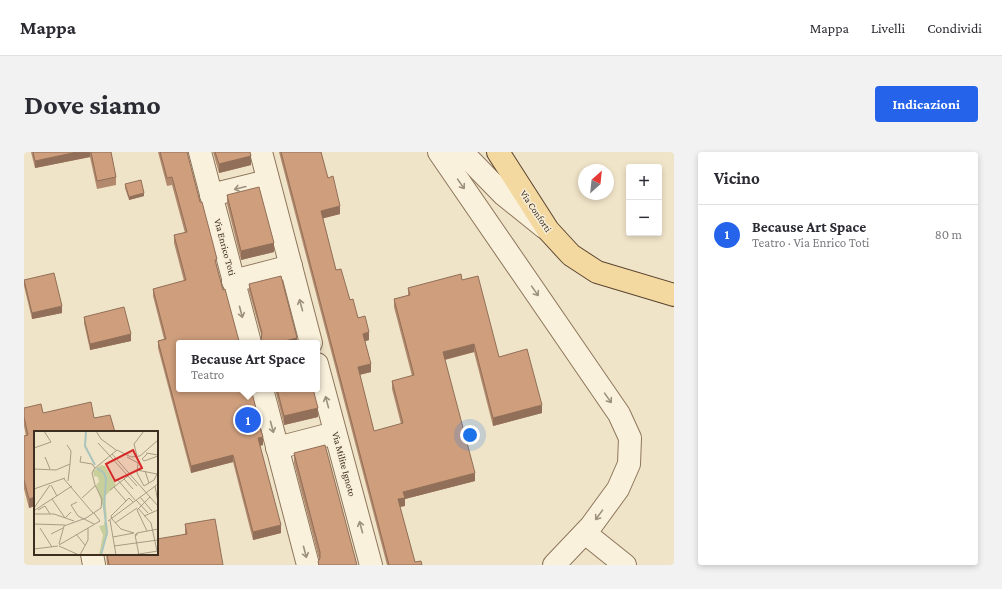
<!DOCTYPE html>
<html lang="it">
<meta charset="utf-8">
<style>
:root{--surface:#fff;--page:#f2f2f3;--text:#2b2b33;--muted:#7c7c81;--line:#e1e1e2;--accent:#2563eb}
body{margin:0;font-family:"Crimson Pro",serif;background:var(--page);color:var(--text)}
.controls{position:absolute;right:12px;top:12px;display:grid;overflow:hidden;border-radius:4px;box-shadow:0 2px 6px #0003}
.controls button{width:36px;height:36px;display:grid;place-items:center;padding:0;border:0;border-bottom:1px solid var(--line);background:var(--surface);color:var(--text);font:20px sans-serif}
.compass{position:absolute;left:554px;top:12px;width:36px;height:36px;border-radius:50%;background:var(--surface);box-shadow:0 2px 6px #0003;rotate:27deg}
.you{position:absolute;left:446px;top:283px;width:14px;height:14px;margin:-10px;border:3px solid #fff;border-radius:50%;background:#1a73e8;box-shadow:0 0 0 6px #1a73e833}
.badge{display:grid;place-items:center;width:26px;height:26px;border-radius:50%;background:var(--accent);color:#fff;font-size:13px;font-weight:700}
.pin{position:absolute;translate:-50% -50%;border:2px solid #fff;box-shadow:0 1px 4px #0006}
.popup{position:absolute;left:152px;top:188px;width:144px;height:52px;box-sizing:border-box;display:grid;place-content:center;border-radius:4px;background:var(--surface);filter:drop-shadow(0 1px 3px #0005);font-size:13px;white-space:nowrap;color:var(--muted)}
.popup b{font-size:15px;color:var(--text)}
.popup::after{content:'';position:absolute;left:50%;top:100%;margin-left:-8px;border:8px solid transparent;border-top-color:var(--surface)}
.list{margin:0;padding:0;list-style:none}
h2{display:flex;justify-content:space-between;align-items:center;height:52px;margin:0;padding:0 16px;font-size:17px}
h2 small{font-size:13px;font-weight:400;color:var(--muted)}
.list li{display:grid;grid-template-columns:26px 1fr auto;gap:12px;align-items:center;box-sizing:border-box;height:60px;padding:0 16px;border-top:1px solid var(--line)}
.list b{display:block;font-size:15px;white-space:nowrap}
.list p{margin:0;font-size:13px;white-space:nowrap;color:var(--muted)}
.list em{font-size:13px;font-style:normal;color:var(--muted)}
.map{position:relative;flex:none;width:650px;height:413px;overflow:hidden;border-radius:4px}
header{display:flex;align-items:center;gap:24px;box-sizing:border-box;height:56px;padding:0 20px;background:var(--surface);border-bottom:1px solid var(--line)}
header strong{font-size:19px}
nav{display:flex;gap:22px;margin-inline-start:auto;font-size:14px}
.intro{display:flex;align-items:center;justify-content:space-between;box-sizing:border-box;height:96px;padding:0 24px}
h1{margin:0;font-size:28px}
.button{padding:10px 18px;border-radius:4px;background:var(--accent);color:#fff;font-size:14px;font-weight:700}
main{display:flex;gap:24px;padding:0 24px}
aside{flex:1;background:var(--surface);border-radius:4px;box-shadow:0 2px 6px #0003}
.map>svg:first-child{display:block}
</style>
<header>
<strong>Mappa</strong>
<nav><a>Mappa</a><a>Livelli</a><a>Condividi</a></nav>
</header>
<div class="intro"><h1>Dove siamo</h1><a class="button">Indicazioni</a></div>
<main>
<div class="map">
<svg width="650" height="413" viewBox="0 0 650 413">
<rect width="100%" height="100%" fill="#f0e4c8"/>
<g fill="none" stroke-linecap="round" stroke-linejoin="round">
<g stroke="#8d765c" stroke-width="24">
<g id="minor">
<polyline points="176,0 226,191"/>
<polyline points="237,0 287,191"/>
<polyline points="415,0 595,262 606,286 605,312 594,337 567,374 530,413"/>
<polyline points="438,0 480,43 521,76"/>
<polyline points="187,43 244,29"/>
<polyline points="209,129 267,114"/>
<polyline points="293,212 347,413"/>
<polyline points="238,237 284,413"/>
<polyline points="253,296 311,281"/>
<polyline points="561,381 601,413"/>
<polyline points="68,402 70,413"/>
</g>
</g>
<g stroke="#5b4430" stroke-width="24">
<polyline id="major" points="474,0 524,78 547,103 573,120 650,143"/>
</g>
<use href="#minor" stroke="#faf1dc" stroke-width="22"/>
<use href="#major" stroke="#f3d9a0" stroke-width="22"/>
</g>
<g fill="#b2896c">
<polygon points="7,0 87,0 92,25 92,33 73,37 66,5 11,16"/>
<polygon points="134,0 163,0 199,138 215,191 155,191 155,237 236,276 239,293 236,294 257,381 229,388 209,310 167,321 134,196 134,189 140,187 129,144 129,137 160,129 150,91 150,83 161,81 148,33 143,34"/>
<polygon points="189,0 226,0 227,13 195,21"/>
<polygon points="255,0 297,0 304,26 316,62 299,66 312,118 345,188 341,189 347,220 336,223 350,279 377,272 368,237 368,229 388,224 370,155 370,147 384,143 384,136 438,128 475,205 518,261 469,274 450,200 421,208 451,329 381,347 381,354 376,355 391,410 398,413 363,413"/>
<polygon points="101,32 120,44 105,48 101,36"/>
<polygon points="203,43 250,100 217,108 203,52"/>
<polygon points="0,128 38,161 8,167 0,134"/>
<polygon points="225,132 273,191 237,191 238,186 225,139"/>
<polygon points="60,165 107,189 66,198 60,171"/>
<polygon points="251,237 289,237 294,265 260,273"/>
<polygon points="0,256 11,280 11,354 5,356 0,337 0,284 2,284 0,274"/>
<polygon points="270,301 333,413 294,413 294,410 295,407 270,311"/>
<polygon points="161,372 199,413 83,413 82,402 133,402 161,382"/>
</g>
<g fill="#916f58">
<polygon points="53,0 66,0 66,5 11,16 11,9"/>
<polygon points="227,4 227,13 195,21 195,12"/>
<polygon points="120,41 120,44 105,48 105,45"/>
<polygon points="316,54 316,62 297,67 297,59"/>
<polygon points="250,91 250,100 217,108 217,99"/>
<polygon points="38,154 38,161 8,167 8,161"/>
<polygon points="345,180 345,188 339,190 339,182"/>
<polygon points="107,182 107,189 66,198 66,192"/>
<polygon points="273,186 273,191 252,191"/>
<polygon points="450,192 450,200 419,208 419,200"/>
<polygon points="347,212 347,220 334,223 334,215"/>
<polygon points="518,253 518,261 469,274 469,266"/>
<polygon points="294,256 294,265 260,273 260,264"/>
<polygon points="239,285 239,293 234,294 234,286"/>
<polygon points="209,303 209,310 167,321 167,314"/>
<polygon points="451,321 451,329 381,347 381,354 374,355 374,347 379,340"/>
<polygon points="11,345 11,354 5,356 5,347"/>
<polygon points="257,373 257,381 229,388 229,380"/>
</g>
<g fill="#cf9f7d" stroke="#916f58">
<polygon points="9,0 53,0 11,9"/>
<polygon points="67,0 87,0 92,25 73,29"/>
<polygon points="136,0 163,0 176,50 178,50 193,107 191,108 199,138 201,137 215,189 208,191 155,191 155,237 227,237 236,272 235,272 239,285 234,286 257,373 229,380 209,303 167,314 134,189 142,187 129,137 162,128 150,83 163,80 148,25 143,26"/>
<polygon points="191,0 226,0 227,4 195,12"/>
<polygon points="257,0 297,0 304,26 309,24 316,54 297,59 312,118 317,117 326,148 329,147 334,166 341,164 345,180 339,182 347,212 334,215 350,279 379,271 368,229 390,223 370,147 386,143 384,136 437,122 438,128 454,124 475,205 503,197 518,253 469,266 450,192 419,200 451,321 379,340 381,346 374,347 391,410 397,409 398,413 365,413"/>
<polygon points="117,28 120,41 105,45 101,32"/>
<polygon points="235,35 250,91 217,99 203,43"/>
<polygon points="30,121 38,154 8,161 0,128"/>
<polygon points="257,124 273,186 252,191 238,191 237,189 238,181 225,132"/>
<polygon points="100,155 107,182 66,192 60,165"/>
<polygon points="253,237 289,237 294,256 260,264"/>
<polygon points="67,250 70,266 86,263 91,280 11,280 11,345 5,347 0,328 0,284 4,283 0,265 0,256 17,252 19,261"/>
<polygon points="301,293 333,413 295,413 294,410 296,406 296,400 270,301"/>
<polygon points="191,367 199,413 85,413 83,402 133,402 133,387 163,382 161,372"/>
</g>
<defs><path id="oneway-shaft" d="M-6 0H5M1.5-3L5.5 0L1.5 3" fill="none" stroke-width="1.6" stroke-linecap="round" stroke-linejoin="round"/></defs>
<g stroke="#9c907e">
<use href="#oneway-shaft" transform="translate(437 32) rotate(55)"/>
<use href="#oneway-shaft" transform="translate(216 36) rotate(166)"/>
<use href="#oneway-shaft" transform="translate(511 139) rotate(55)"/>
<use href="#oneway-shaft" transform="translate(277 153) rotate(-105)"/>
<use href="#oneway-shaft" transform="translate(217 160) rotate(75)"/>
<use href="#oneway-shaft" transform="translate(584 246) rotate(55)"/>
<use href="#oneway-shaft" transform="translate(303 250) rotate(-105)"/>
<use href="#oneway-shaft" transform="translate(248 275) rotate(75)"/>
<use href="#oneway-shaft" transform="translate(575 363) rotate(126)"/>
<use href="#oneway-shaft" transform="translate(337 375) rotate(-105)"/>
<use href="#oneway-shaft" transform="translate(281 400) rotate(75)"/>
</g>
<g text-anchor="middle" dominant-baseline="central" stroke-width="3" stroke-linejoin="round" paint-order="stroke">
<g font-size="10" fill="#3d2e20" stroke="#f7eed8">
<text transform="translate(512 59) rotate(56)">Via Conforti</text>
<text transform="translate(201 95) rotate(75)">Via Enrico Toti</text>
<text transform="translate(320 312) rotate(75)">Via Milite Ignoto</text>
</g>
</g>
<g transform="translate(10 279)">
<rect width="124" height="124" fill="#f0e4c8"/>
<path d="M67,34L71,35L82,54L71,65L73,89L62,54L65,51L64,46L60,45L59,40ZM70,91H73L74,103L67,120L69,124H65L69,104L65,95L70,94Z" fill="#c9cf9b"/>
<path fill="none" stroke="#a9c4bc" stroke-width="2" d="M52,0L51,15L61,34M63,37L70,42L72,48L70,76L73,102L67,124"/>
<path fill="none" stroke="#a89b85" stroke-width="1" d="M62,0L67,8L82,19M64,12L76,25M33,14L37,20L36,33M0,17L17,11L10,0M112,22L124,24M78,23L124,75M113,23L108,28L110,30L124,25M47,25L46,31L58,33L61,37M76,25L103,55M103,25L100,13L110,0M11,26L16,38M93,26L104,32L103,42L110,55M0,38L22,39L36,33L34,50M103,39L123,43M111,40L115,52M30,48L59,82M83,48L101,69M90,48L99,58M17,54L23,65M110,55L120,49L124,41M121,55L124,71M80,56L92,70M0,58L31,47M76,59L94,45M106,66L118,80M48,67L61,55M18,68L31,87L37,81M102,69L114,82M43,71L37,74L44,85L60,93M0,77L16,54M104,77L117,92L123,120M1,79L38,55M4,79L11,75L16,83M0,83H20L40,90M110,85L124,79M78,88L77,85L95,67L99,71M78,88L87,98L100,102M76,89L82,124M74,90L124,53M81,92L103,77M0,93L31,94M6,97L18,116M113,100L103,79L116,66M103,102L124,98M17,103L29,97M42,103L51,114M101,104L103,102V104H101L105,124M79,106L100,102M25,113L30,95L52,87L67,77L68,68L61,54L58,42L60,38L83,19L97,26L106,25L124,9M25,114L66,90L60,82M25,115L45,124M80,115L124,109M0,118L24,115M46,124L54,109V97M99,124L124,120"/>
<path fill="#d62828" fill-opacity="0.15" stroke="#d62828" stroke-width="2" d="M99,19L108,37L81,50L72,33Z"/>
<rect width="124" height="124" fill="none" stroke="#3d2e20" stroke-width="2"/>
</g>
</svg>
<div class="controls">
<button>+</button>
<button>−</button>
</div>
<svg class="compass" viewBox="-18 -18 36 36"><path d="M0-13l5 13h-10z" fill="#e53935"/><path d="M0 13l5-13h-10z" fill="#7c7c81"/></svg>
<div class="you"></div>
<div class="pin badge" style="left:224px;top:268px">1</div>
<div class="popup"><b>Because Art Space</b>Teatro</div>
</div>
<aside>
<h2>Vicino<small></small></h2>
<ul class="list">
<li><span class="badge">1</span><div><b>Because Art Space</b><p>Teatro · Via Enrico Toti</p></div><em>80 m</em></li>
</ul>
</aside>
</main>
